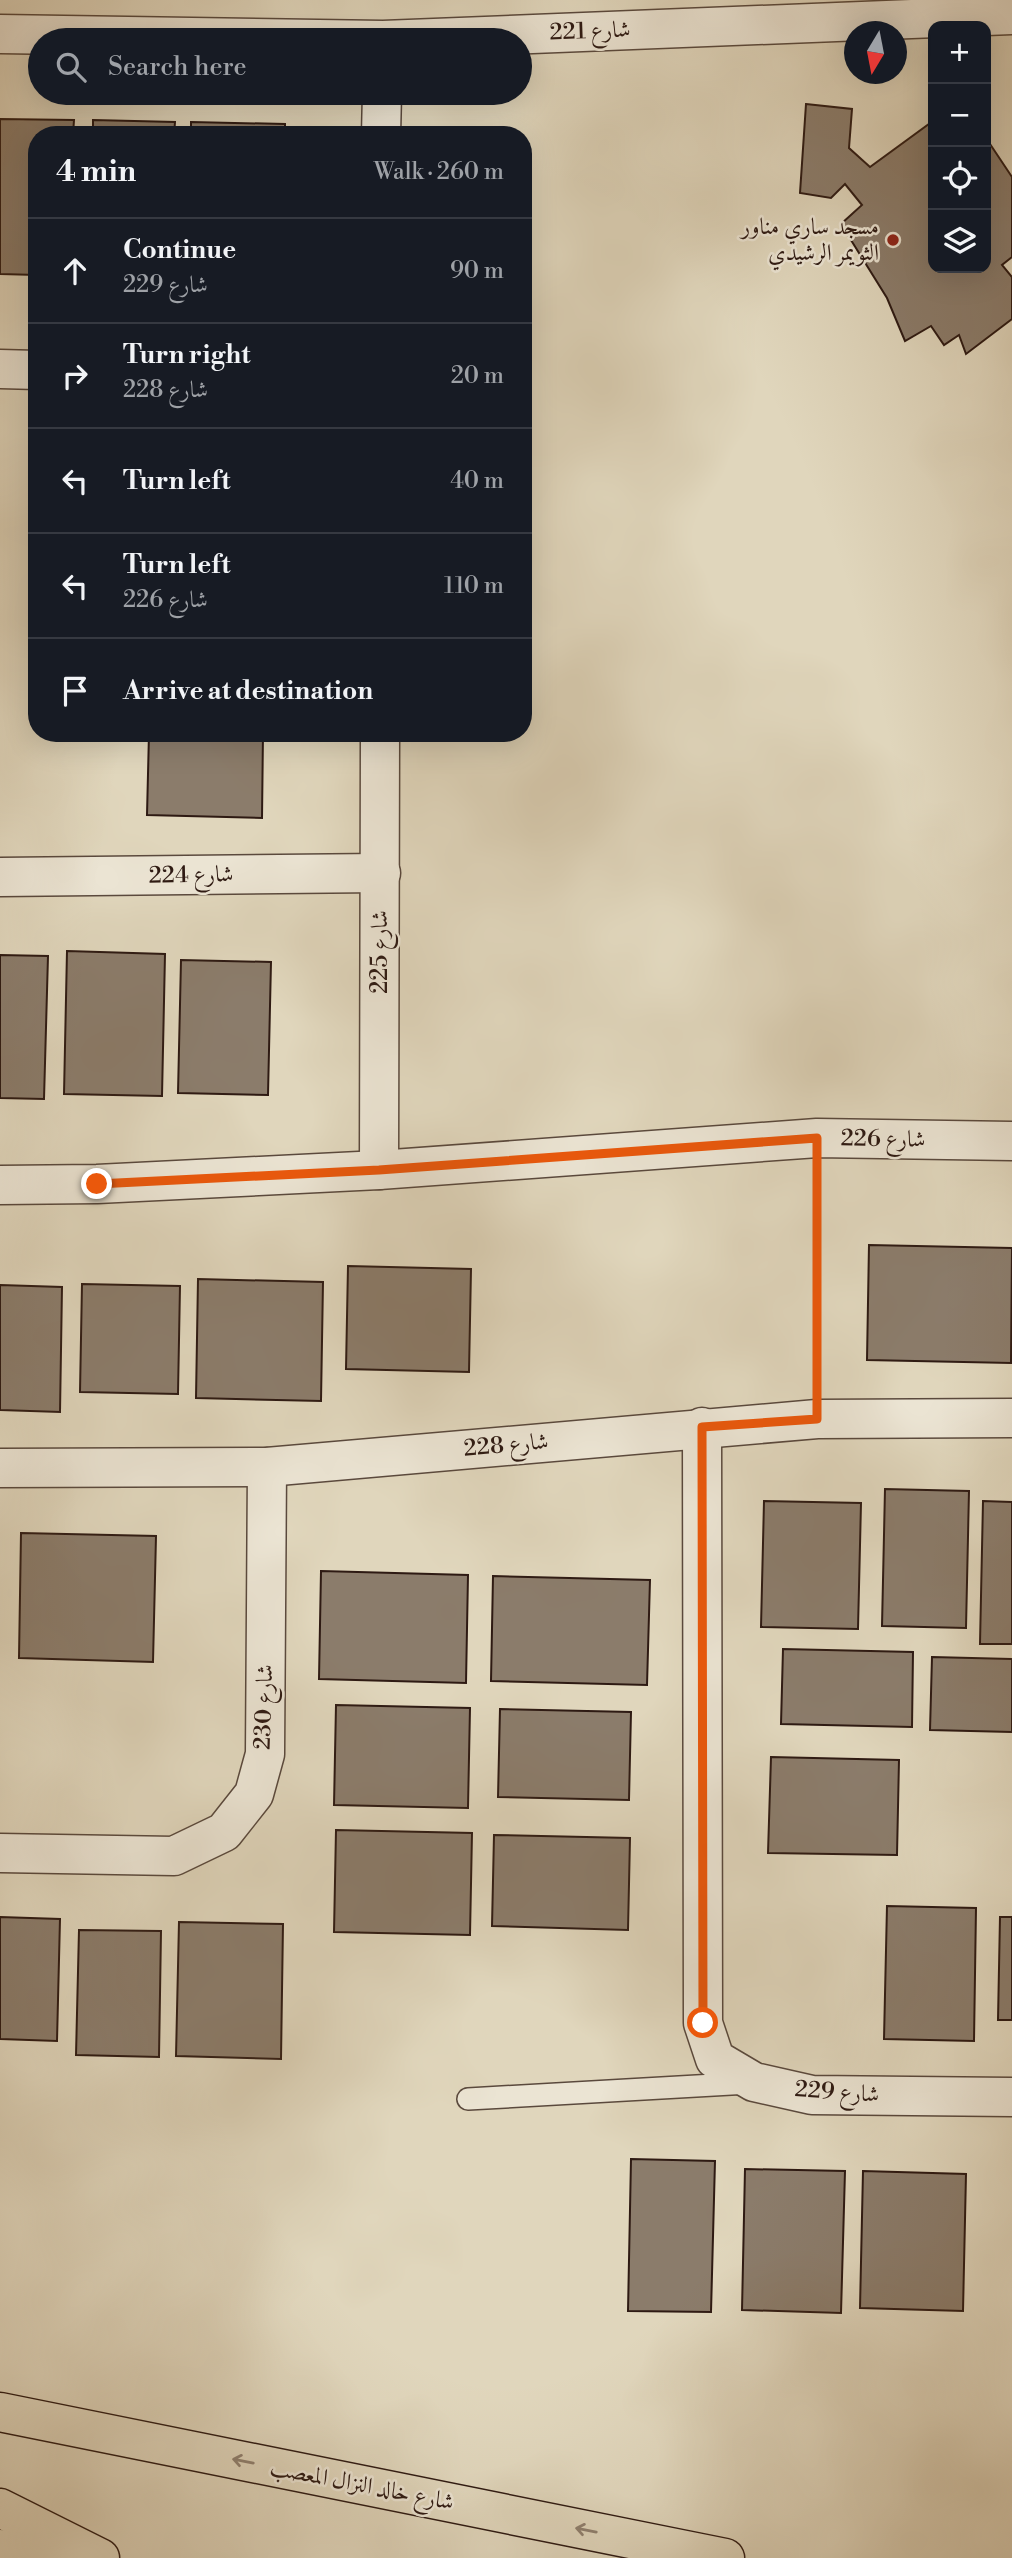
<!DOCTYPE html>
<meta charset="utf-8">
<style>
:root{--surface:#171b24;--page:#242831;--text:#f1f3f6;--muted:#9ea1a6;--line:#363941}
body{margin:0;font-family:"Libre Bodoni",Amiri,serif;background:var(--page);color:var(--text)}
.controls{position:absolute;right:21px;top:21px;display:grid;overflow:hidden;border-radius:14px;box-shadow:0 7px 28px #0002}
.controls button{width:63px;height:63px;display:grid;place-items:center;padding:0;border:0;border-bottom:2px solid var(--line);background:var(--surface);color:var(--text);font:35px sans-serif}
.compass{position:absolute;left:844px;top:21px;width:63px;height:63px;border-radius:50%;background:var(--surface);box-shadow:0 7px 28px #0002;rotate:190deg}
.stop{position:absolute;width:21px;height:21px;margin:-16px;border:5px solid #ea580c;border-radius:50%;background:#fff}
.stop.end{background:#ea580c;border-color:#fff;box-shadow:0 2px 7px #0008}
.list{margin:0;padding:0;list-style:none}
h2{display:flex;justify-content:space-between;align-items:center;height:91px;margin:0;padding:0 28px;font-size:30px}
h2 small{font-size:23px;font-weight:400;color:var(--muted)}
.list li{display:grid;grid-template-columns:46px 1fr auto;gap:21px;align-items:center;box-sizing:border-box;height:105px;padding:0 28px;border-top:2px solid var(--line)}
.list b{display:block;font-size:26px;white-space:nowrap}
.list p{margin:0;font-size:23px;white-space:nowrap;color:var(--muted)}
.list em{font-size:23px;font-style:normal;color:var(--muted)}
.icon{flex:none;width:38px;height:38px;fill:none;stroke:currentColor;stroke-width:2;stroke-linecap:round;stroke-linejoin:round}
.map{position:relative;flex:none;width:1012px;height:2558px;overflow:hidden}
.search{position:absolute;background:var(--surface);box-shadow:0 7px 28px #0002;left:28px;top:28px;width:504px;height:77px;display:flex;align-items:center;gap:18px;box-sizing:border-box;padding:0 24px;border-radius:38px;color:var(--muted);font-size:26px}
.panel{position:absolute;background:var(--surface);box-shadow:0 7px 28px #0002;left:28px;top:126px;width:504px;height:616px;border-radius:28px}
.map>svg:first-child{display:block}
</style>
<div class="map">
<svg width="1012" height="2558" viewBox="0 0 1012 2558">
<rect width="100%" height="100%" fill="#e0d6bc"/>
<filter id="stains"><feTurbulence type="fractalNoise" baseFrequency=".00286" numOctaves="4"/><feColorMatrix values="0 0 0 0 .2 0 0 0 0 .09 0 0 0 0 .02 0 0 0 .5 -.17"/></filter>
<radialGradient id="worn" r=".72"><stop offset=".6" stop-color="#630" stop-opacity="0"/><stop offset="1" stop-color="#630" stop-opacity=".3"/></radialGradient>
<g fill="#8b7c6b" stroke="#2e1a13" stroke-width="2">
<polygon points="806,104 852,109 849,148 870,167 933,121 933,268 986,268 986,138 1012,177 1012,257 1002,265 1012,277 1012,319 966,354 959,335 944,345 931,326 905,341 887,298 841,224 862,205 845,184 831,198 800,193"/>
<polygon points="0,119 74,120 73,135 37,135 37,275 0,274"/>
<polygon points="93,120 175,122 174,135 93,135"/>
<polygon points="191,122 285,124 285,135 191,135"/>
<polygon points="149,733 263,733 262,818 147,815"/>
<polygon points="67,951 165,954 162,1096 64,1094"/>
<polygon points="0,955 48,956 44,1099 0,1098"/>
<polygon points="181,960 271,962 268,1095 178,1093"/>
<polygon points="869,1245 1012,1248 1011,1363 867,1360"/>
<polygon points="348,1266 471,1269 469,1372 346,1369"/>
<polygon points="198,1279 323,1282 321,1401 196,1398"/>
<polygon points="82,1284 180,1286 178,1394 80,1392"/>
<polygon points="0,1285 62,1287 60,1412 0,1410"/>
<polygon points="885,1489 969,1491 966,1628 882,1626"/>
<polygon points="764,1501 861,1503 858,1629 761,1627"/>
<polygon points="983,1501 1012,1502 1012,1644 980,1644"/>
<polygon points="21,1533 156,1536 153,1662 19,1658"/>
<polygon points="321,1571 468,1575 466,1683 319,1679"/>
<polygon points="493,1576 650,1580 647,1685 491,1681"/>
<polygon points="783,1649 913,1652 912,1727 781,1724"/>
<polygon points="932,1657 1012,1659 1012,1732 930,1730"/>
<polygon points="336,1705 470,1708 468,1808 334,1805"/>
<polygon points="500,1709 631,1712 629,1800 498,1797"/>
<polygon points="771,1757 899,1760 897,1855 768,1853"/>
<polygon points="336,1830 472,1833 470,1935 334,1932"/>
<polygon points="494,1835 630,1838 628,1930 492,1926"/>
<polygon points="887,1906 976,1908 974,2041 884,2039"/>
<polygon points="0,1917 60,1919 57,2041 0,2039"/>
<polygon points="1000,1917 1012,1917 1012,2020 998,2020"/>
<polygon points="179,1922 283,1924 281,2059 176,2056"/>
<polygon points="79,1930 161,1931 159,2057 76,2055"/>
<polygon points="631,2159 715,2161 711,2312 628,2311"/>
<polygon points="745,2169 845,2171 841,2313 742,2310"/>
<polygon points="863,2171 966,2174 963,2311 860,2308"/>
</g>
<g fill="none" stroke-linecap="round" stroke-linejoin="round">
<g stroke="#5a493d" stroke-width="24">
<polyline id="service" points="468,2099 749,2083"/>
</g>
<g stroke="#5a493d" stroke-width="41">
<g id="minor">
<polyline points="0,34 383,40 1012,15"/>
<polyline points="381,135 382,93"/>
<polyline points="0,369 37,370"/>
<polyline points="0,877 381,873"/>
<polyline points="379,1170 380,733"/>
<polyline points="0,1185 97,1184 379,1170 817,1138 1012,1141"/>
<polyline points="702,1427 703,2023 715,2059 754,2082 812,2095 1012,2097"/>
<polyline points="0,1468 267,1467 817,1419 1012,1418"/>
<polyline points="0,1853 174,1856 224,1832 254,1794 265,1754 267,1467"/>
</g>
</g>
<g stroke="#2e1a13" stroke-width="41">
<g id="primary">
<polyline points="0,2412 725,2558"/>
<polyline points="0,2508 100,2558"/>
<polyline points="0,2549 48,2558"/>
</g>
</g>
<polyline stroke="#2e1a13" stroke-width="4.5" stroke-dasharray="2 3.5" stroke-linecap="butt" points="817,1380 817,1178"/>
<use href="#service" stroke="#ebe4d3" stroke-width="21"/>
<use href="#minor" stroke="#ebe4d3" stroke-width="38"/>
<use href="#primary" stroke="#e0d6bc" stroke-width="38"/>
</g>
<defs><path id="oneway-shaft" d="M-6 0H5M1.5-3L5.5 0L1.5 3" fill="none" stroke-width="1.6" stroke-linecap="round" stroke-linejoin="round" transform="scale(1.75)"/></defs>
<g stroke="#908170">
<use href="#oneway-shaft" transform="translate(243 2461) rotate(-169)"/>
<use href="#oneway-shaft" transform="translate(586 2530) rotate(-169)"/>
</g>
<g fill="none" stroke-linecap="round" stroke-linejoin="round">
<polyline stroke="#ea580c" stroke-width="9" points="97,1184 379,1170 817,1138 817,1419 702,1427 703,2023"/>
</g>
<circle fill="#8f2418" stroke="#ebe4d3" stroke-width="2.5" cx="893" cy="240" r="7"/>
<g text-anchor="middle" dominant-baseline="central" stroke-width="5" stroke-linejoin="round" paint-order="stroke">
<g font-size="23" fill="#2e1a13" stroke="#ebe4d3">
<text transform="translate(590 31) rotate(-2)">شارع 221</text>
<text transform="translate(191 875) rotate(-1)">شارع 224</text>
<text transform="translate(380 952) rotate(-90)">شارع 225</text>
<text transform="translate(883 1139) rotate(1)">شارع 226</text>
<text transform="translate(506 1445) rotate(-5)">شارع 228</text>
<text transform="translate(264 1707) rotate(-88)">شارع 230</text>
<text transform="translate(837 2092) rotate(4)">شارع 229</text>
<text transform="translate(362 2485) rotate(11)">شارع خالد النزال المعصب</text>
</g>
<g font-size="23" fill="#2e1a13" stroke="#ebe4d3" text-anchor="end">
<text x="879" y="227">مسجد ساري مناور<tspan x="879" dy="26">الثويمر الرشيدي</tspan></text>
</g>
</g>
<rect width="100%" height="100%" filter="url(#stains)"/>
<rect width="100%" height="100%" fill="url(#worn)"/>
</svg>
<div class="controls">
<button>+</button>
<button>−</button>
<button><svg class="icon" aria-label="locate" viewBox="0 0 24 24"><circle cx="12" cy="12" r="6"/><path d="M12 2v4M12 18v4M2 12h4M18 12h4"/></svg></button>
<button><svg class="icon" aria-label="layers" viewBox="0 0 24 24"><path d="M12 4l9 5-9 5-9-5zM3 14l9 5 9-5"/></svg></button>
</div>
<svg class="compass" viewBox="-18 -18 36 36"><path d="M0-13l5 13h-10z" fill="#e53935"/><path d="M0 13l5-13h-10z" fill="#9ea1a6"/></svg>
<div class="stop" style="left:703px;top:2023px"></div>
<div class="stop end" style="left:97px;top:1184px"></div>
<div class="search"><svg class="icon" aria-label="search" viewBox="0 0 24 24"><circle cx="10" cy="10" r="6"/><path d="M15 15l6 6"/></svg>Search here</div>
<section class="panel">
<h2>4 min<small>Walk · 260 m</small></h2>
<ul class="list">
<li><svg class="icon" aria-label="ahead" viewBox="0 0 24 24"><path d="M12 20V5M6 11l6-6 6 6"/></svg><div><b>Continue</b><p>شارع 229</p></div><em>90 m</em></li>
<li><svg class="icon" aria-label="right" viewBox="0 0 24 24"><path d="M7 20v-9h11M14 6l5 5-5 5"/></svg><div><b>Turn right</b><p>شارع 228</p></div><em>20 m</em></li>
<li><svg class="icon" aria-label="left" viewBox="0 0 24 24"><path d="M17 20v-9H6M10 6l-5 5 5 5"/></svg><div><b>Turn left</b></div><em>40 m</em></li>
<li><svg class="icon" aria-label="left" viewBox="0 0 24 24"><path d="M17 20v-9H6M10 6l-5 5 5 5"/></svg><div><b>Turn left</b><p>شارع 226</p></div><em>110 m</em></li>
<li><svg class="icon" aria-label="arrive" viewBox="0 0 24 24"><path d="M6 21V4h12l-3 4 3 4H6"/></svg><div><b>Arrive at destination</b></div></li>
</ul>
</section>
</div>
